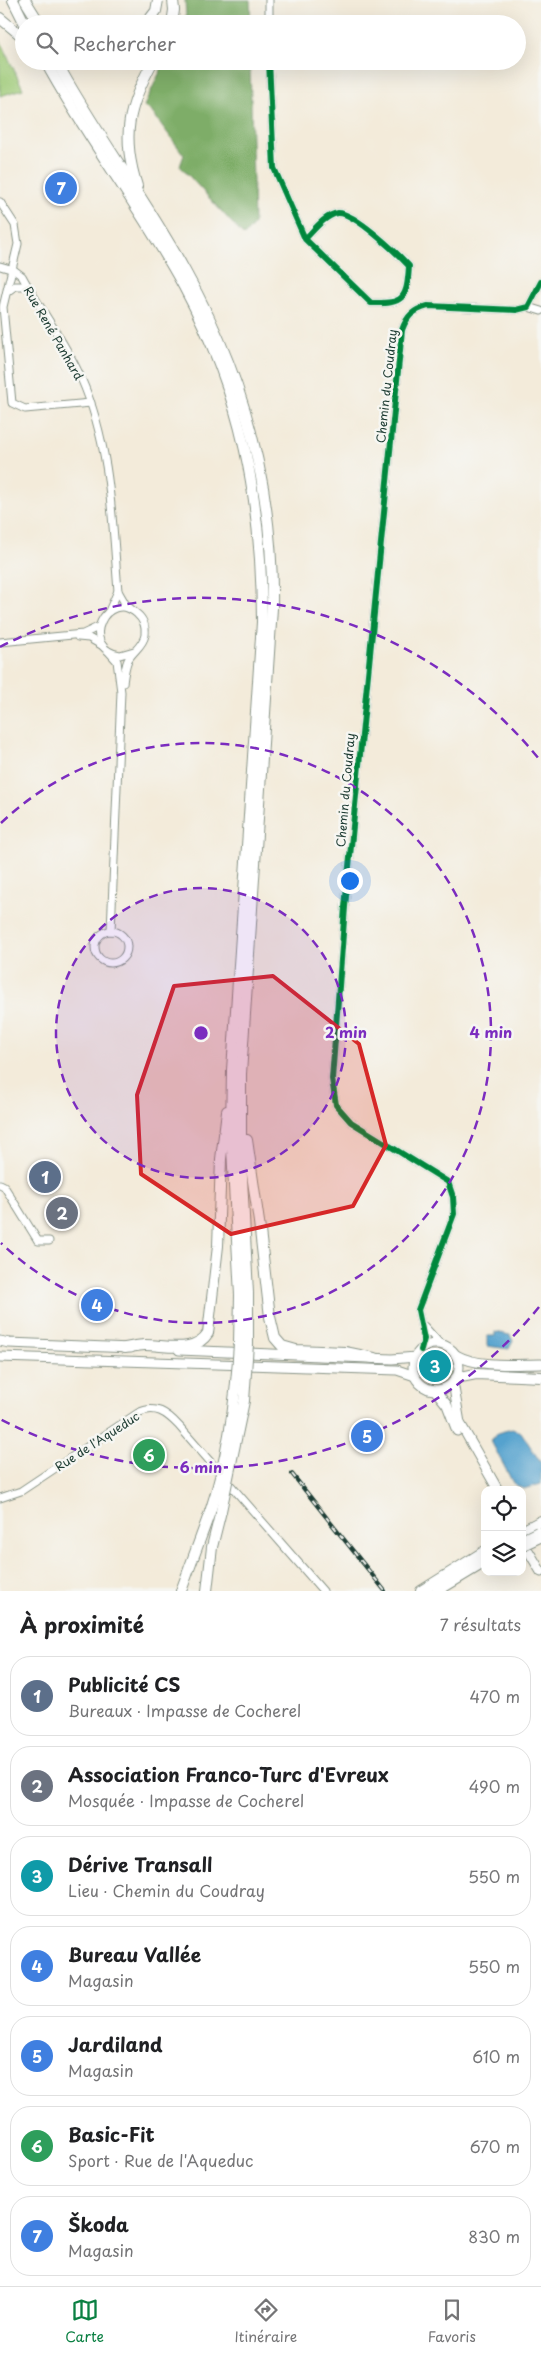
<!DOCTYPE html>
<html lang="fr">
<meta charset="utf-8">
<style>
:root{--surface:#fff;--page:#f2f2f2;--text:#202124;--muted:#757577;--line:#e0e0e0;--accent:#0b8043}
body{margin:0;font-family:"Playpen Sans",sans-serif;background:var(--page);color:var(--text)}
.controls{position:absolute;right:15px;bottom:15px;display:grid;overflow:hidden;border-radius:10px;box-shadow:0 5px 20px #0002}
.controls button{width:45px;height:45px;display:grid;place-items:center;padding:0;border:0;border-bottom:1px solid var(--line);background:var(--surface);color:var(--text);font:25px sans-serif}
.you{position:absolute;left:349px;top:880px;width:18px;height:18px;margin:-12px;border:4px solid #fff;border-radius:50%;background:#1a73e8;box-shadow:0 0 0 8px #1a73e833}
.badge{display:grid;place-items:center;width:32px;height:32px;border-radius:50%;background:var(--accent);color:#fff;font-size:16px;font-weight:700}
.pin{position:absolute;translate:-50% -50%;border:2px solid #fff;box-shadow:0 1px 5px #0006}
.list{margin:0;padding:0;list-style:none}
h2{display:flex;justify-content:space-between;align-items:center;height:65px;margin:0;padding:0 20px;font-size:21px}
h2 small{font-size:16px;font-weight:400;color:var(--muted)}
.list li{display:grid;grid-template-columns:32px 1fr auto;gap:15px;align-items:center;box-sizing:border-box;height:80px;margin:0 10px 10px;padding:0 10px;border:1px solid var(--line);border-radius:20px}
.list b{display:block;font-size:19px;white-space:nowrap}
.list p{margin:0;font-size:16px;white-space:nowrap;color:var(--muted)}
.list em{font-size:16px;font-style:normal;color:var(--muted)}
.icon{flex:none;width:28px;height:28px;fill:none;stroke:currentColor;stroke-width:2;stroke-linecap:round;stroke-linejoin:round}
.map{position:relative;flex:none;width:541px;height:1591px;overflow:hidden}
.search{position:absolute;background:var(--surface);box-shadow:0 5px 20px #0002;left:15px;right:15px;top:15px;height:55px;display:flex;align-items:center;gap:12px;box-sizing:border-box;padding:0 18px;border-radius:28px;color:var(--muted);font-size:19px}
.sheet{height:695px;background:var(--surface)}
nav{display:flex;justify-content:space-around;align-items:center;box-sizing:border-box;height:70px;border-top:1px solid var(--line);background:var(--surface);font-size:14px;color:var(--muted)}
nav a{display:grid;justify-items:center;gap:2px}
nav .on{color:var(--accent)}
.map>svg:first-child{display:block}
</style>
<div class="map">
<svg width="541" height="1591" viewBox="0 0 541 1591">
<rect width="100%" height="100%" fill="#f6f6f2"/>
<filter id="ink" filterUnits="userSpaceOnUse"><feTurbulence type="fractalNoise" baseFrequency=".02" numOctaves="2"/><feDisplacementMap in="SourceGraphic" scale="10" xChannelSelector="R" yChannelSelector="G"/><feConvolveMatrix kernelMatrix="1 2 1 2 8 2 1 2 1" color-interpolation-filters="sRGB"/></filter>
<filter id="wash" filterUnits="userSpaceOnUse"><feTurbulence type="fractalNoise" baseFrequency=".0096" numOctaves="4" result="noise"/><feDisplacementMap in="SourceGraphic" scale="20" xChannelSelector="R" yChannelSelector="G"/><feGaussianBlur stdDeviation="1.12" result="paint"/><feColorMatrix in="noise" values="0 0 0 0 0 0 0 0 0 0 0 0 0 0 0 0 0 1.4 0 .05"/><feComposite in="paint" operator="in"/></filter>
<g filter="url(#wash)">
<rect width="100%" height="100%" fill="#f3ebda"/>
<g fill="#9dc976" stroke="#5e8355">
<polygon points="0,40 23,89 0,96"/>
<circle cx="436" cy="1367" r="15"/>
</g>
<g fill="#7ead67" stroke="#4e754e">
<polygon points="185,0 250,0 251,24 184,24 186,18"/>
<polygon points="165,61 250,61 254,224 244,236 180,166 184,155 151,111 144,106"/>
</g>
<g fill="#55a2ce" stroke="#3a7081">
<polygon points="495,1332 510,1335 513,1341 509,1349 487,1346 487,1336 495,1336"/>
<polygon points="512,1429 521,1432 541,1463 541,1484 523,1489 513,1483 491,1441 497,1433"/>
</g>
</g>
<g filter="url(#ink)">
<g fill="none" stroke-linecap="round" stroke-linejoin="round">
<g stroke="#899487" stroke-width="9">
<g id="minor">
<polyline points="269,0 269,24"/>
<path d="M269,61L274,168L305,239L371,303C404,304 407,299 409,266C398,254 354,212 338,213C325,215 314,230 305,239"/>
<polyline points="0,202 15,225 18,244 3,307 12,403 25,409 91,403"/>
<path d="M0,266L14,270L22,276C41,311 66,343 81,378C111,446 112,518 118,591L126,605L132,610"/>
<polyline points="7,292 15,286 28,286"/>
<polyline points="528,307 541,311"/>
<polyline points="109,611 118,591"/>
<polyline points="78,637 89,638 103,646"/>
<polyline points="0,642 83,634 98,627"/>
<polyline points="108,651 117,661 121,692 111,931"/>
<path d="M123,683C124,675 125,667 128,660C133,651 143,646 145,635C146,627 143,619 137,614C107,587 77,648 120,655L134,651"/>
<circle cx="111" cy="947" r="16"/>
<polyline points="0,1184 4,1186 38,1241 49,1241"/>
<polyline points="424,1326 441,1345"/>
<path d="M421,1350L424,1339L418,1310L454,1214L453,1197L448,1182L351,1122L336,1105L332,1079L345,907L402,330C407,316 413,310 428,306L516,310L528,307L541,282"/>
<path d="M0,1498L21,1491L138,1413C155,1404 167,1413 179,1426L323,1591"/>
</g>
</g>
<g stroke="#899487" stroke-width="11">
<g id="major">
<polyline points="0,1341 9,1343 131,1348"/>
<circle cx="436" cy="1367" r="23"/>
<polyline points="179,1350 392,1359 416,1357"/>
<path d="M456,1355C479,1368 515,1364 541,1364"/>
<polyline points="0,1357 397,1370 415,1376"/>
<polyline points="453,1382 460,1423 498,1490"/>
<polyline points="435,1390 447,1405 457,1431"/>
<polyline points="522,1540 541,1572"/>
</g>
</g>
<g stroke="#899487" stroke-width="12">
<g id="highway">
<polyline points="13,0 25,24"/>
<polyline points="25,0 40,24"/>
<polyline points="0,18 24,38"/>
<polyline points="146,24 156,11 158,0"/>
<polyline points="172,24 174,10 173,0"/>
<path d="M45,61C87,139 142,209 184,287C242,395 262,500 262,622L232,1070L231,1131L240,1295L239,1343"/>
<path d="M56,61C95,133 146,199 185,271C244,376 274,487 272,608L241,1074V1159L248,1293V1344"/>
<path d="M137,186C121,136 128,107 153,61"/>
<polyline points="247,1140 259,1222 270,1317 275,1338 282,1346 296,1350 345,1352 374,1358"/>
<path d="M125,1348C132,1347 138,1345 145,1345C166,1345 195,1354 208,1333L218,1246L221,1159L227,1111"/>
<polyline points="456,1378 476,1374 541,1377"/>
<polyline points="522,1531 541,1521"/>
<polyline points="181,1591 210,1512"/>
<polyline points="207,1591 212,1547 221,1511"/>
<polyline points="421,1591 485,1551"/>
<polyline points="437,1591 485,1562"/>
</g>
</g>
<use href="#minor" stroke="#fff" stroke-width="7"/>
<use href="#major" stroke="#fff" stroke-width="9"/>
<use href="#highway" stroke="#fff" stroke-width="10"/>
<g stroke="#1f3d34" stroke-width="4">
<polyline id="rail" points="292,1474 385,1591"/>
</g>
<use href="#rail" stroke="#f6f6f2" stroke-width="2" stroke-dasharray="5.5" stroke-linecap="butt"/>
<g stroke="#899487" stroke-width="11" stroke-linecap="butt">
<polyline id="major-bridge" points="522,1546 541,1537"/>
</g>
<g stroke="#899487" stroke-width="12" stroke-linecap="butt">
<g id="highway-bridge">
<polyline points="221,1511 244,1401 248,1344"/>
<path d="M210,1512C228,1458 236,1400 239,1343"/>
<polyline points="522,1540 538,1532"/>
</g>
</g>
<use href="#major-bridge" stroke="#fff" stroke-width="9"/>
<use href="#highway-bridge" stroke="#fff" stroke-width="10"/>
<g stroke="#f6f6f2" stroke-width="9">
<g id="cycleway">
<path d="M269,61L274,168L305,239L371,303C404,304 407,299 409,266C398,254 354,212 338,213C325,215 314,230 305,239"/>
<path d="M421,1350L424,1339L418,1310L454,1214L453,1197L448,1182L351,1122L336,1105L332,1079L345,907L402,330C407,316 413,310 428,306L516,310L528,307L541,282"/>
</g>
</g>
<use href="#cycleway" stroke="#00873e" stroke-width="6"/>
</g>
</g>
<path fill="#d62828" fill-opacity="0.2" stroke="#d62828" stroke-width="4" stroke-linejoin="round" d="M273,976L359,1044L386,1145L353,1206L231,1234L141,1174L137,1095L174,986Z"/>
<circle cx="201" cy="1033" r="145" fill="#7b2cbf" fill-opacity=".12"/>
<g fill="none" stroke="#7b2cbf" stroke-width="2.5" stroke-dasharray="9 6">
<circle cx="201" cy="1033" r="145"/>
<path d="M1 823A290 290 0 1 1 1 1243"/>
<path d="M539 1307A435 435 0 0 1 0 1419M0 647A435 435 0 0 1 539 759"/>
</g>
<g text-anchor="middle" dominant-baseline="central" stroke-width="5" stroke-linejoin="round" paint-order="stroke">
<g font-size="12" fill="#1f3d34" stroke="#f6f6f2">
<text transform="translate(54 333) rotate(60)">Rue René Panhard</text>
<text transform="translate(386 386) rotate(-84)">Chemin du Coudray</text>
<text transform="translate(345 790) rotate(-85)">Chemin du Coudray</text>
<text transform="translate(97 1441) rotate(-33)">Rue de l'Aqueduc</text>
</g>
</g>
<circle cx="201" cy="1033" r="8" fill="#7b2cbf" stroke="#f6f6f2" stroke-width="2.5"/>
<g font-size="15" text-anchor="middle" font-weight="bold" fill="#7b2cbf" stroke="#f6f6f2" stroke-width="5" stroke-linejoin="round" paint-order="stroke">
<text x="346" y="1038">2 min</text>
<text x="491" y="1038">4 min</text>
<text x="201" y="1473">6 min</text>
</g>
</svg>
<div class="controls">
<button><svg class="icon" aria-label="locate" viewBox="0 0 24 24"><circle cx="12" cy="12" r="6"/><path d="M12 2v4M12 18v4M2 12h4M18 12h4"/></svg></button>
<button><svg class="icon" aria-label="layers" viewBox="0 0 24 24"><path d="M12 4l9 5-9 5-9-5zM3 14l9 5 9-5"/></svg></button>
</div>
<div class="you"></div>
<div class="pin badge" style="left:45px;top:1177px;background:#5c6f8a">1</div>
<div class="pin badge" style="left:62px;top:1213px;background:#6b7280">2</div>
<div class="pin badge" style="left:435px;top:1366px;background:#0f9aa8">3</div>
<div class="pin badge" style="left:97px;top:1305px;background:#3f7fe0">4</div>
<div class="pin badge" style="left:367px;top:1436px;background:#3f7fe0">5</div>
<div class="pin badge" style="left:149px;top:1455px;background:#2e9e5b">6</div>
<div class="pin badge" style="left:61px;top:188px;background:#3f7fe0">7</div>
<div class="search"><svg class="icon" aria-label="search" viewBox="0 0 24 24"><circle cx="10" cy="10" r="6"/><path d="M15 15l6 6"/></svg>Rechercher</div>
</div>
<section class="sheet">
<h2>À proximité<small>7 résultats</small></h2>
<ul class="list">
<li><span class="badge" style="background:#5c6f8a">1</span><div><b>Publicité CS</b><p>Bureaux · Impasse de Cocherel</p></div><em>470 m</em></li>
<li><span class="badge" style="background:#6b7280">2</span><div><b>Association Franco-Turc d'Evreux</b><p>Mosquée · Impasse de Cocherel</p></div><em>490 m</em></li>
<li><span class="badge" style="background:#0f9aa8">3</span><div><b>Dérive Transall</b><p>Lieu · Chemin du Coudray</p></div><em>550 m</em></li>
<li><span class="badge" style="background:#3f7fe0">4</span><div><b>Bureau Vallée</b><p>Magasin</p></div><em>550 m</em></li>
<li><span class="badge" style="background:#3f7fe0">5</span><div><b>Jardiland</b><p>Magasin</p></div><em>610 m</em></li>
<li><span class="badge" style="background:#2e9e5b">6</span><div><b>Basic-Fit</b><p>Sport · Rue de l'Aqueduc</p></div><em>670 m</em></li>
<li><span class="badge" style="background:#3f7fe0">7</span><div><b>Škoda</b><p>Magasin</p></div><em>830 m</em></li>
</ul>
</section>
<nav>
<a class="on"><svg class="icon" aria-label="map" viewBox="0 0 24 24"><path d="M3 6l6-2 6 2 6-2v14l-6 2-6-2-6 2zM9 4v14M15 6v14"/></svg>Carte</a>
<a><svg class="icon" aria-label="directions" viewBox="0 0 24 24"><path d="M12 3l9 9-9 9-9-9zM9 14v-3h6M13 9l2 2-2 2"/></svg>Itinéraire</a>
<a><svg class="icon" aria-label="saved" viewBox="0 0 24 24"><path d="M7 4h10v16l-5-4-5 4z"/></svg>Favoris</a>
</nav>
